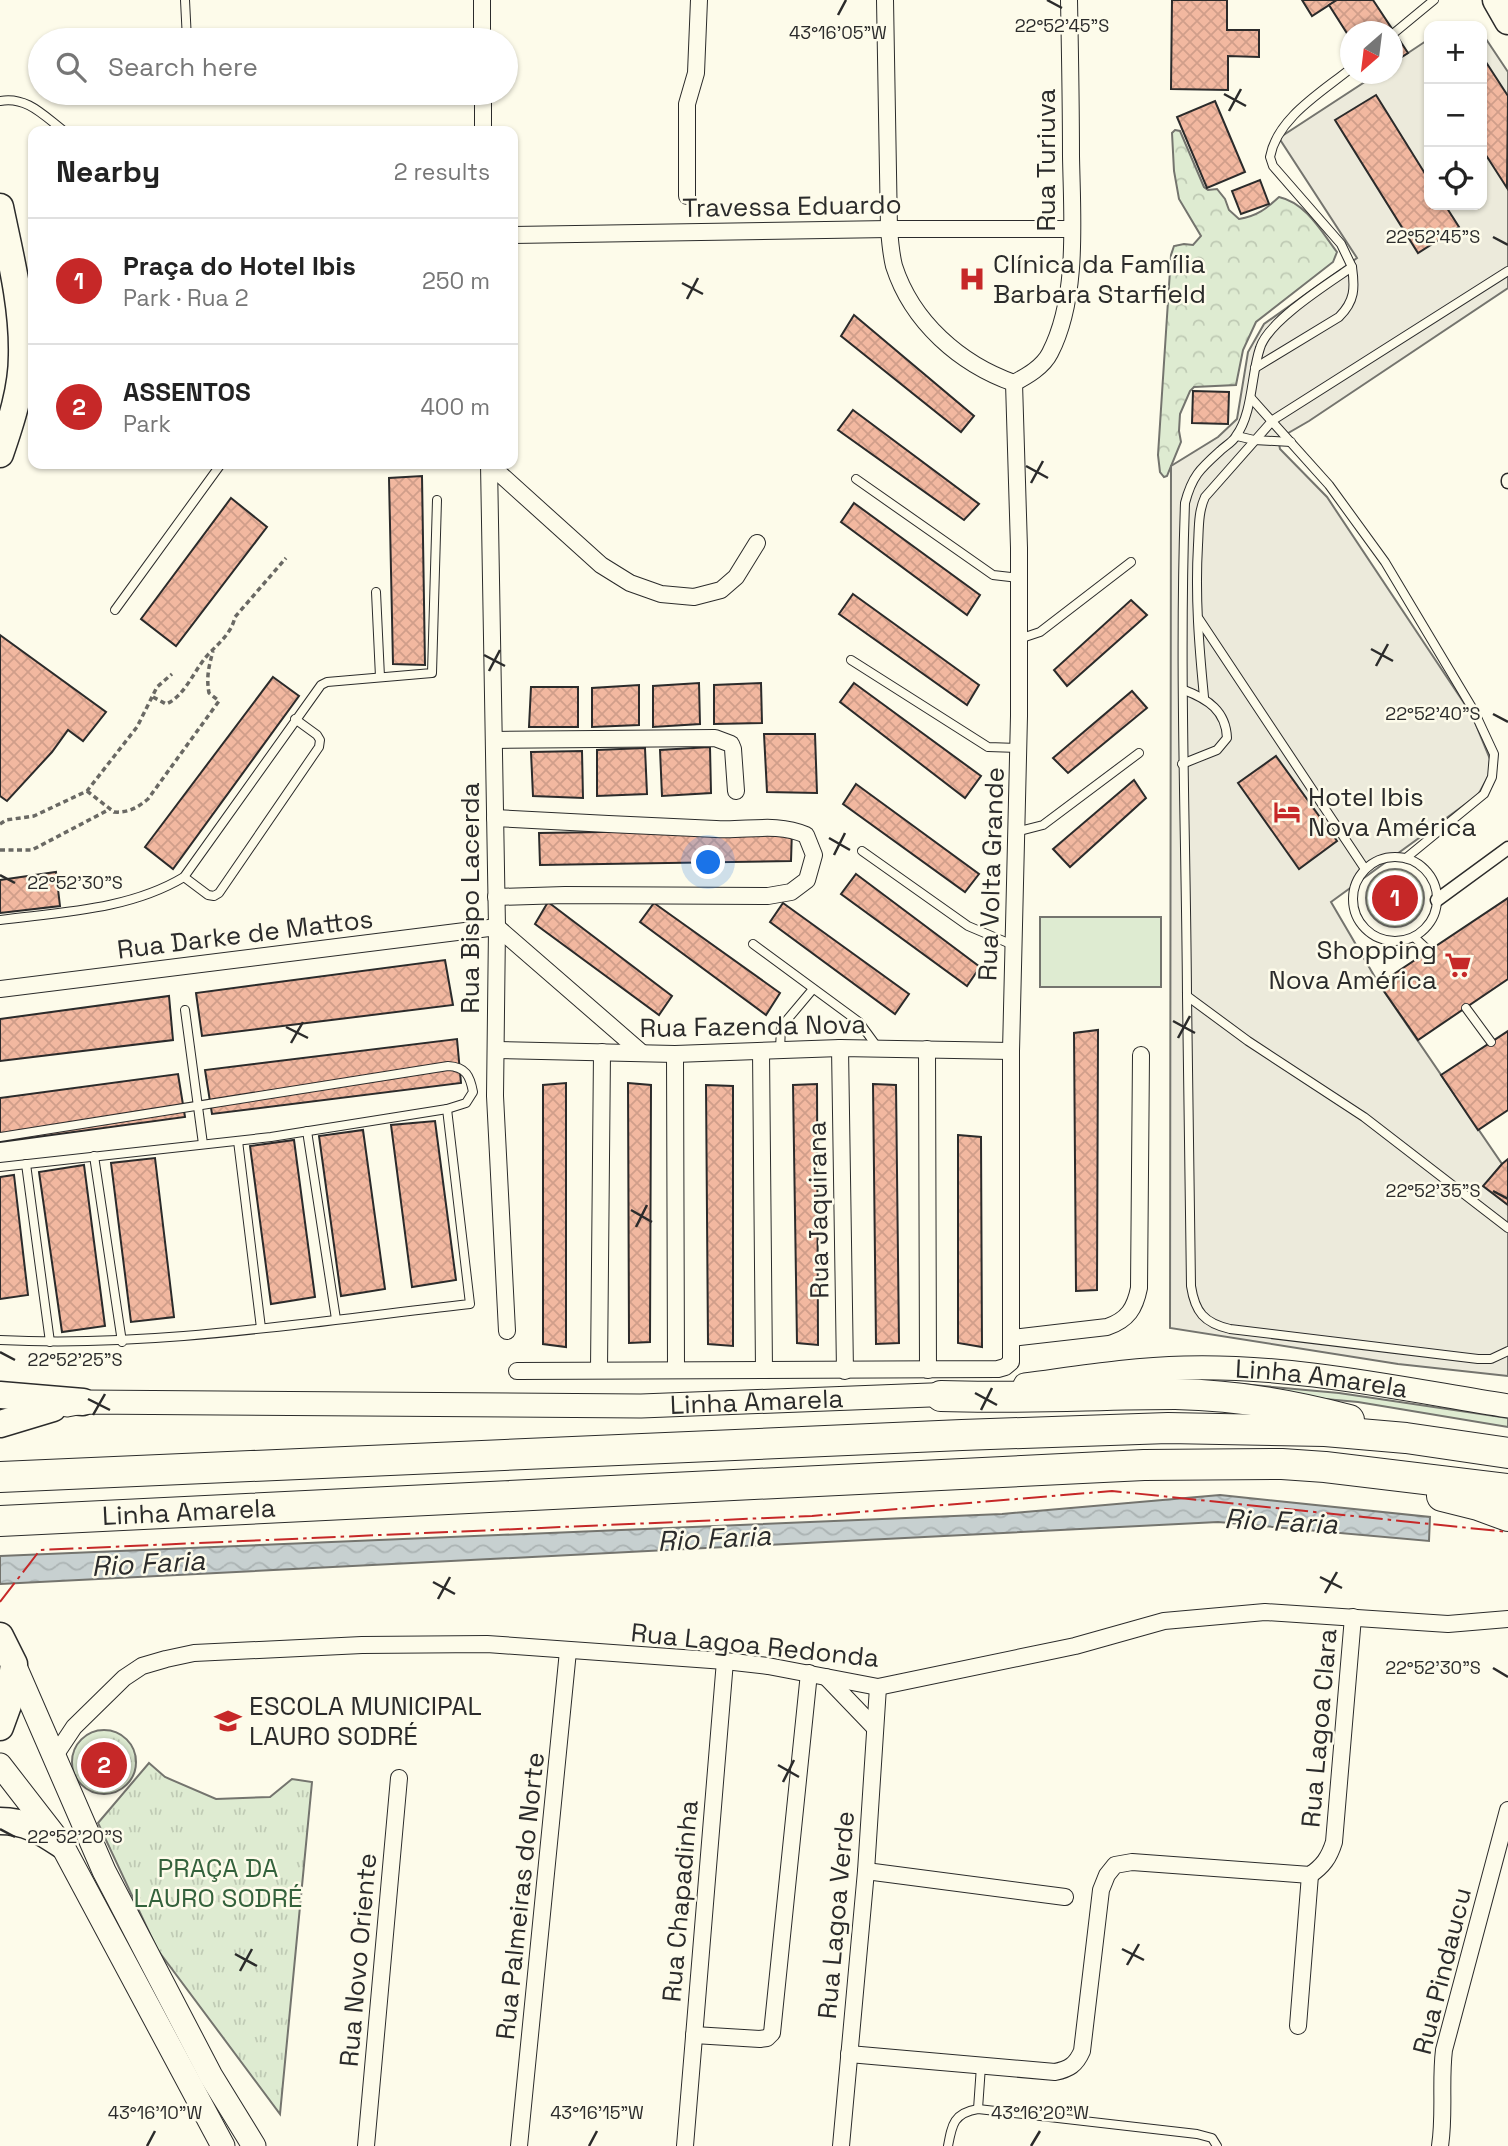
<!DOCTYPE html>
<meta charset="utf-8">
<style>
:root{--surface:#fff;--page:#f6f6f6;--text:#222;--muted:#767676;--line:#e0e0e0;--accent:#c62828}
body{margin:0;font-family:"Space Grotesk",sans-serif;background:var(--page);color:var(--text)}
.controls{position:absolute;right:21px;top:21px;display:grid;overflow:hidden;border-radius:14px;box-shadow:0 2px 5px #0004}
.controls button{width:63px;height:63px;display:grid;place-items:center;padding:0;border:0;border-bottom:2px solid var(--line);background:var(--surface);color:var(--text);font:35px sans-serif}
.compass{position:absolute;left:1340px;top:21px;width:63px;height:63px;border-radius:50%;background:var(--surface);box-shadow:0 2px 5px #0004;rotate:208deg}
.you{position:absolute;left:709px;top:863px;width:24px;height:24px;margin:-18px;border:5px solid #fff;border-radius:50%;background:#1a73e8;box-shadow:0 0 0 10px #1a73e833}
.badge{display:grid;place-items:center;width:46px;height:46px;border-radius:50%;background:var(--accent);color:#fff;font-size:23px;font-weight:700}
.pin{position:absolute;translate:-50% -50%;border:4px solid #fff;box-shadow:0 2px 7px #0006}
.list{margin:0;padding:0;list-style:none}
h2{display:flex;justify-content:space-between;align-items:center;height:91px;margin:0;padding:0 28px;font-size:30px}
h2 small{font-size:23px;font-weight:400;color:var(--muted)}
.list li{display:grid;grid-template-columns:46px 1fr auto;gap:21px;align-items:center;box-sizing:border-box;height:126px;padding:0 28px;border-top:2px solid var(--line)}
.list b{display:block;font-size:26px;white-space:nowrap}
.list p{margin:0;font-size:23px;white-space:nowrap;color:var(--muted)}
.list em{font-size:23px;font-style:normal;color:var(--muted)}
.icon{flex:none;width:38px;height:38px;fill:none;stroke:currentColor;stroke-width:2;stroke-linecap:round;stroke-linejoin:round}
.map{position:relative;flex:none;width:1508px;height:2146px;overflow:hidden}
.search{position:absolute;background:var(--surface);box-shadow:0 2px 5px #0004;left:28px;top:28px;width:490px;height:77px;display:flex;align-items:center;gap:18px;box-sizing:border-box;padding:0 24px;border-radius:38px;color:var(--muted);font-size:26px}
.panel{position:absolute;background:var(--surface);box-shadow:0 2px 5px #0004;left:28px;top:126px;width:490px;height:343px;border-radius:14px}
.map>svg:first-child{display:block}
</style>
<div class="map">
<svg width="1508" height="2146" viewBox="0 0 1508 2146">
<defs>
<pattern id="forest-crowns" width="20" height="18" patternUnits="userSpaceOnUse" patternTransform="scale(1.75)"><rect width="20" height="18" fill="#deebd1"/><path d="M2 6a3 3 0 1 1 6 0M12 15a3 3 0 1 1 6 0" fill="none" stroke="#bfcab4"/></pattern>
<pattern id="park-tufts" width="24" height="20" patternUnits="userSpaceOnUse" patternTransform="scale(1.75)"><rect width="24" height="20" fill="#deebd1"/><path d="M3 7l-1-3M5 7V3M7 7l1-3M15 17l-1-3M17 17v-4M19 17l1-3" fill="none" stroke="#bfcab4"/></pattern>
<pattern id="water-waves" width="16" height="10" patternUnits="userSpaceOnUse" patternTransform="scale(1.75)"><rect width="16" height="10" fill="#c7d0d0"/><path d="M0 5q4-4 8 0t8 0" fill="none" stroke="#abb3b3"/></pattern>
<pattern id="building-cross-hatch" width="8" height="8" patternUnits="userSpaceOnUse" patternTransform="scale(1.75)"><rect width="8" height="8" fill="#f2b8a0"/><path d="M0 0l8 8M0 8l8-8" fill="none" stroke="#d09e8a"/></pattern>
</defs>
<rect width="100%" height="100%" fill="#fdfbea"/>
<g fill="#deebd1" stroke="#74746e" stroke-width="2">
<rect x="1040" y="917" width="121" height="70"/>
<polygon points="1230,1383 1339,1393 1508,1418 1508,1427 1358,1402 1226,1390"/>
</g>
<path fill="url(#forest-crowns)" stroke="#74746e" stroke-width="2" d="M1175,130L1180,131L1204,187L1208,190L1217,189L1225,199L1229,210L1239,219C1257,216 1266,209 1279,197C1306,203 1321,231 1337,252L1333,262L1256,322L1243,350L1236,385L1194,387L1190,391L1180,414L1179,431L1181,442L1167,476L1164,477L1160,472L1158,455L1171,255L1174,246L1184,244L1193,245L1201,236L1179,199L1174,171L1172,133Z"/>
<g fill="url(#park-tufts)" stroke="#74746e" stroke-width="2">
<circle cx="1395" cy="898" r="29"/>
<circle cx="104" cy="1762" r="32"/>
<polygon points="149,1763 165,1777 216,1799 270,1797 292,1779 312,1782 280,2114 157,1949 98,1823"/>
</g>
<polygon fill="#eceadb" stroke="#74746e" stroke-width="2" points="1482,33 1508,72 1508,288 1309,421 1278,439 1280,449 1327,497 1472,715 1490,759 1489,775 1478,795 1331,902 1379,984 1502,1164 1484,1186 1508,1205 1508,1376 1398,1364 1170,1328 1171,466 1218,437 1237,419 1248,352 1264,324 1357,258 1279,138 1377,74 1392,74 1393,63 1429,39 1429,205 1482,205"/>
<g fill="url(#water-waves)" stroke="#74746e" stroke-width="2">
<circle cx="1394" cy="900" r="15"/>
<polygon points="1220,1495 1430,1517 1429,1541 1218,1522 0,1584 0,1556 1002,1514"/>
</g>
<g fill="url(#building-cross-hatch)" stroke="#2b2b2b" stroke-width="2">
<polygon points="1172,0 1227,0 1227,30 1259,30 1259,57 1228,56 1228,90 1171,89"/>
<polygon points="1302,0 1337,0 1312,16"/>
<polygon points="1337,0 1373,0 1408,53 1392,63 1392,32 1350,32 1350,38 1329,5"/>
<polygon points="1482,56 1508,96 1507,188 1482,149"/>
<polygon points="1376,95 1429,180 1429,205 1445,205 1459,227 1418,253 1335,120"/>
<polygon points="1215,101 1245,172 1207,188 1177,117"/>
<polygon points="1260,180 1269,204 1241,214 1232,191"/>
<polygon points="854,315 974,416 961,432 841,336"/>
<polygon points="1193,391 1229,392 1228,424 1192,423"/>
<polygon points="853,410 979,504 964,520 838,430"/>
<polygon points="422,476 425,665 393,664 389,478"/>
<polygon points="231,498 267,527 176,646 141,619"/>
<polygon points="854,503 980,595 967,615 841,522"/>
<polygon points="853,594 979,685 967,705 839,614"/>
<polygon points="1131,600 1147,615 1067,686 1054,670"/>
<polygon points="0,635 106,712 83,741 68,730 52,752 7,801 0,796"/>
<polygon points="273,677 299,696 173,869 145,847"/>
<polygon points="699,683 700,724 653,727 653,686"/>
<polygon points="761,683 762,723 714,724 714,685"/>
<polygon points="854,683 981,776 965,798 840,702"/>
<polygon points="639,685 639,725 592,727 592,688"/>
<polygon points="531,687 578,687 578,727 529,727"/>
<polygon points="1132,691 1147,708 1068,773 1053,758"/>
<polygon points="764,734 815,734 817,793 767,792"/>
<polygon points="710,747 711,793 662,796 660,750"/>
<polygon points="645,748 647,794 597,796 597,750"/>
<polygon points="582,751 583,798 533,796 531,752"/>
<polygon points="1276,756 1337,841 1299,869 1238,783"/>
<polygon points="1134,780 1146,798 1070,867 1053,849"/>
<polygon points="856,784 979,874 965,892 843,804"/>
<polygon points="792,829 791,861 540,865 539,833"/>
<polygon points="56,872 60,906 0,913 0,880"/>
<polygon points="856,874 980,967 967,986 841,894"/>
<polygon points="1508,898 1508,979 1418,1040 1379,984"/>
<polygon points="548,902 672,996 659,1015 535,924"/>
<polygon points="654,903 780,993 766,1015 640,922"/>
<polygon points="783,903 909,994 895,1014 770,922"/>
<polygon points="445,960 453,1005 202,1036 196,993"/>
<polygon points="169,996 173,1040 0,1061 0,1019"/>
<polygon points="1098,1030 1097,1290 1076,1291 1074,1033"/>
<polygon points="1508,1031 1508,1110 1478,1130 1441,1075"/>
<polygon points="457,1039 461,1083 212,1114 205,1070"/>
<polygon points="178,1074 185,1117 0,1142 0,1098"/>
<polygon points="566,1083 566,1347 543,1344 543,1085"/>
<polygon points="628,1083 651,1085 650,1342 629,1343"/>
<polygon points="817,1084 818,1345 797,1343 793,1085"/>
<polygon points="873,1084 896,1085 899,1343 876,1344"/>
<polygon points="706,1085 733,1086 733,1346 708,1344"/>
<polygon points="435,1121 456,1280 412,1287 391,1125"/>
<polygon points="363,1130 385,1289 341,1296 319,1136"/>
<polygon points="958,1135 981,1137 982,1347 958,1343"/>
<polygon points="294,1140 315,1297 271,1304 250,1146"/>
<polygon points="155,1158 174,1317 131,1322 111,1163"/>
<polygon points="1508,1159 1508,1205 1483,1186 1502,1164"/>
<polygon points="84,1165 105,1326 62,1332 39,1172"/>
<polygon points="14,1175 28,1295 0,1299 0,1177"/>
</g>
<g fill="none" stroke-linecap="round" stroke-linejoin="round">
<g stroke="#2b2b2b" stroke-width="10">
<g id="service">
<polyline points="185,0 187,40"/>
<polyline points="1394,33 1434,0"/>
<path d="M1350,69C1322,92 1277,118 1270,157L1273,166L1341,244L1352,267C1329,283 1268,321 1260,348C1251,374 1253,413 1236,436C1233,442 1225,446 1220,451C1200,469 1192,476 1185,503C1179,667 1186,831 1187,996L1248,1041L1364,1117L1508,1228"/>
<path d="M0,101C27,96 44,116 64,131"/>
<path d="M1255,368L1339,317C1355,301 1355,288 1352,267"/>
<polyline points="1251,398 1329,485 1385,562 1474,711 1494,754 1492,777 1484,794 1406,858"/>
<polyline points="1237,436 1254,440 1291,442"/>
<polyline points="856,479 993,575 1019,578"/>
<polyline points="376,592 380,677"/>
<polyline points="115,610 221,464"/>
<polyline points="1199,619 1365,869"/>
<polyline points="1019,639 1040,632 1131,562"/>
<polyline points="851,660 988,747 1019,748"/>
<path d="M1204,697C1199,646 1195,597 1198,545C1199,529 1198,512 1205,497L1273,420L1508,271"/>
<path d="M1182,764L1217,750L1227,738C1226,711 1208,699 1184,690"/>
<polyline points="1016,832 1043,825 1139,753"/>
<polyline points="862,851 968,926 1013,945"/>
<circle cx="1395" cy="899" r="42"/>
<polyline points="184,877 208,895 214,896 219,893 319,747 320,740 317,735 295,719"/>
<path d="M0,920C61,912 129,910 184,877L321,685L327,682L432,673L437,500"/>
<polyline points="1414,937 1429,951"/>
<polyline points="753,944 859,1022 878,1048"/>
<path d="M1187,996L1191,1286C1195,1312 1204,1323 1230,1329L1478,1359H1491L1508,1351"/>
<polyline points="1466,1008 1491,1042"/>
<polyline points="185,1010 203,1144"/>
<polyline points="780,1050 781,1027 813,989"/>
<polyline points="307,1131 336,1319"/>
<path d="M0,1137L448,1066C466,1067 470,1076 473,1092L466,1103L447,1109L271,1137L0,1167"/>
<polyline points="238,1141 261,1328"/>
<polyline points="94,1156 122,1342"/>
<polyline points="26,1164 50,1342"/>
<path d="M0,1340C157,1348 314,1321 470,1304L447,1109"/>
<polyline points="978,2109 981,2066"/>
<path d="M948,2146C952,2124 954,2113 978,2109L1197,2134L1212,2138L1217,2146"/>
</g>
</g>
<g stroke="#2b2b2b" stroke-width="15">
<g id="pedestrian">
<polyline points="1508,480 1508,482"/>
<polyline points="1437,900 1508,848"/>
</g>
</g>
<g stroke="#2b2b2b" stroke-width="18">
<g id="minor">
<polyline points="482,0 482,40"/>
<path d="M885,0L889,229C890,241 891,254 894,266C912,322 960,364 1014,383"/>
<polyline points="483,93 483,131"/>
<polyline points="687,196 687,104 696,73 699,0"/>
<polyline points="513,235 889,229 1072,229"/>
<path d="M1014,383C1027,376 1043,367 1050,353C1079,297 1072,217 1071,156C1071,104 1070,52 1069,0"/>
<polyline points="489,464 497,927 495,1096 507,1331"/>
<polyline points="489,464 601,565 630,583 661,594 694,597 721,590 736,577 757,543"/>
<polyline points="494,740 715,738 731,744 733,749 736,791"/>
<path d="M495,818C569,822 642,826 716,829C747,831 776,822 806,835L814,855L807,880L791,892L768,896L565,895L496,897"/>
<polyline points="497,927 642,1053"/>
<polyline points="0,989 497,927"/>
<polyline points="840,1048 845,1371"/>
<polyline points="927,1049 928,1370"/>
<polyline points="496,1050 675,1054 840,1048 1011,1051"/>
<polyline points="761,1051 764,1370"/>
<polyline points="675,1054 676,1369"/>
<path d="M1012,1338L1107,1327C1128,1320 1135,1308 1139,1288L1141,1055"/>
<polyline points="599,1370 602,1052"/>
<polyline points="517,1371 998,1369 1005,1367 1011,1362 1011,1051 1019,716 1019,548 1014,383"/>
<polyline points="826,1677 875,1728"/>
<polyline points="54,1757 74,1727 124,1678 142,1666 166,1659 194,1653 362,1645 487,1644 725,1661 768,1666 878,1687 1075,1646 1164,1621 1265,1612 1448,1624 1508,1619"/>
<polyline points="866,1871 1065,1897"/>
<polyline points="1298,2026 1310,1875"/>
<polyline points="694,2035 760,2039 767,2038 772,2033 809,1673"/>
<path d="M849,2054L1055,2072C1069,2069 1076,2065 1082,2051L1101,1890L1107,1875L1115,1865L1132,1862L1310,1875C1323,1866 1329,1858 1334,1842L1353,1617"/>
<polyline points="366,2146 399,1778"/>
<polyline points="519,2146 568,1651"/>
<polyline points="685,2146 725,1661"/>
<polyline points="841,2146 866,1871 878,1687"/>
<path d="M1440,2146C1445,2114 1440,2082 1444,2050L1508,1810"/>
</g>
</g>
<g stroke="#2b2b2b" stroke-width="25">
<g id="secondary">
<path id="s1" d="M1025,1385C1078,1378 1131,1369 1184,1368C1293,1365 1401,1389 1508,1406"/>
<path id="s2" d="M67,1405L83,1402L641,1406L956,1394"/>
<polyline points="14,1664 104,1871 211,2076 254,2146"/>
<polyline points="0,1765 62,1845 223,2146"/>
</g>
</g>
<g stroke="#2b2b2b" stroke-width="29">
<g id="primary">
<polyline points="1496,0 1508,21"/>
<path d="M0,207C10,255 23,305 22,355C22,389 11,422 0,454"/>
<polyline points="0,1395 83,1402"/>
<polyline points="0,1424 53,1408"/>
<polyline points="0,1636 14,1664 8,1705 0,1727"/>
<path d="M0,1821C26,1821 41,1831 62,1845"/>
</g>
</g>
<g stroke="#2b2b2b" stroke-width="32">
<g id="motorway">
<path d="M941,1396C1019,1399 1097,1394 1175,1394C1233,1395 1293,1405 1349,1420"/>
<polyline points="0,1477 962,1435 1168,1428 1325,1431 1406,1438 1508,1453"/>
<polyline points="1442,1496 1478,1505 1508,1516"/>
<path id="s3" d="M0,1521L1144,1465L1282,1464L1325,1467L1508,1489"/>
</g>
</g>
<g stroke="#6a6964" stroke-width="3.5" stroke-dasharray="5 3.5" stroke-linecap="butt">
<path d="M153,697L166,704C184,697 194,671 206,657C217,644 231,635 235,617L286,558"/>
<path d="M87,791L114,812C128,813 137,808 148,799L219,701L209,693C206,677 209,666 213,651"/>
<polyline points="0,824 6,820 34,816 87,791 137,727 157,687 172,674"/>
<polyline points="0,850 32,850 110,809"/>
</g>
<use href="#service" stroke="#fdfbea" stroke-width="8"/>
<use href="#pedestrian" stroke="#fdfbea" stroke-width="12"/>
<use href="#minor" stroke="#fdfbea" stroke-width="16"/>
<use href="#secondary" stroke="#fdfbea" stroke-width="23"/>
<use href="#primary" stroke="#fdfbea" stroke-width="26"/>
<use href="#motorway" stroke="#fdfbea" stroke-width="30"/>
<polyline stroke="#c62828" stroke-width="2" stroke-dasharray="24 5 3.5 5" stroke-linecap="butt" points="0,1602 40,1550 812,1516 1112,1491 1508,1532"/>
</g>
<path fill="none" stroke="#2b2b2b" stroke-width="2.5" d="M1047,0L1062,8M838,15L846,0M1224,94L1246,106M1229,111L1241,89M1493,237L1508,245M682,283L703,294M687,299L698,278M1026,466L1048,478M1031,483L1043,461M1371,649L1393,661M484,655L505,666M1376,666L1388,644M489,671L500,650M1493,714L1508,722M829,838L850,850M834,855L845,833M0,875L15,883M1173,1021L1195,1033M286,1027L308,1038M1178,1038L1190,1016M291,1043L303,1022M1493,1191L1508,1199M631,1210L652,1222M636,1227L647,1205M0,1352L15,1360M975,1393L997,1405M88,1399L110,1410M981,1410L992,1388M93,1415L105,1394M1320,1577L1342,1588M433,1582L455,1594M1325,1593L1337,1572M438,1599L450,1577M1493,1668L1508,1677M778,1765L799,1777M783,1782L794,1760M0,1829L15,1837M1122,1949L1144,1960M235,1954L257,1966M1127,1965L1139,1944M240,1971L252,1949M147,2146L155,2131M589,2146L597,2131M1031,2146L1040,2131"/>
<defs>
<g id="hospital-bare" transform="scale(2.1)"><path d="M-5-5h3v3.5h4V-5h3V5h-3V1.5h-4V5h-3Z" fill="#c62828" stroke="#fdfbea" stroke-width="2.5" paint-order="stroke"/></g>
<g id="hotel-bare" transform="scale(2.1)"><path d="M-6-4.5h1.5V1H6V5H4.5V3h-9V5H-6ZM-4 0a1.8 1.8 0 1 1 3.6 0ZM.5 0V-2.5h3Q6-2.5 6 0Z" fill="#c62828" stroke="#fdfbea" stroke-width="2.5" paint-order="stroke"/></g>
<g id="supermarket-bare" transform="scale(2.1)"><path d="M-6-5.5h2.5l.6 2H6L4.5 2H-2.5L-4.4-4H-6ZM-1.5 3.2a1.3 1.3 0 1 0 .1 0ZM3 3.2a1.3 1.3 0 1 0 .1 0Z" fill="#c62828" stroke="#fdfbea" stroke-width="2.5" paint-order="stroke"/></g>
<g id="school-bare" transform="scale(2.1)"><path d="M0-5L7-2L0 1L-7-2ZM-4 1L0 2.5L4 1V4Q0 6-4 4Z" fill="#c62828" stroke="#fdfbea" stroke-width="2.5" paint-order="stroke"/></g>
</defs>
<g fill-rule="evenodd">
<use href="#hospital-bare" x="972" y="279"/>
<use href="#hotel-bare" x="1287" y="812"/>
<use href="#supermarket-bare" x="1458" y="965"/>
<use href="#school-bare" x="228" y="1721"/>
</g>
<g text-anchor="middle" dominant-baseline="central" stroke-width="5" stroke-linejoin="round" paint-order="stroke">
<g font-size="26" fill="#2b2b2b" stroke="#fdfbea">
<text transform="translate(1046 160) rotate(-90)">Rua Turiuva</text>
<text transform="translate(792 206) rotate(-1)">Travessa Eduardo</text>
<text transform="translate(991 874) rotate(-88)">Rua Volta Grande</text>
<text transform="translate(470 898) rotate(-90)">Rua Bispo Lacerda</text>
<text transform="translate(245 934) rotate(-7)">Rua Darke de Mattos</text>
<text transform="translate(753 1026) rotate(-1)">Rua Fazenda Nova</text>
<text transform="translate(818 1210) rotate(-91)">Rua Jaquirana</text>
<text stroke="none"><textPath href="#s1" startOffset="298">Linha Amarela</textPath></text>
<text stroke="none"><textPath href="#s2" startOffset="690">Linha Amarela</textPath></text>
<text stroke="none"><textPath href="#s3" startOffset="189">Linha Amarela</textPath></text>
<text transform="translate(755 1645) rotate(6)">Rua Lagoa Redonda</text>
<text transform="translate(1319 1728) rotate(-85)">Rua Lagoa Clara</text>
<text transform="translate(520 1896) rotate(-84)">Rua Palmeiras do Norte</text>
<text transform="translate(680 1901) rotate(-85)">Rua Chapadinha</text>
<text transform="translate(836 1915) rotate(-85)">Rua Lagoa Verde</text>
<text transform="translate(358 1960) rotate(-85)">Rua Novo Oriente</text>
<text transform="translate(1442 1971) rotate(-76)">Rua Pindaucu</text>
</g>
<g font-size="26" fill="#2b2b2b" stroke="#fdfbea" text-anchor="start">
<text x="993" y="264">Clínica da Família<tspan x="993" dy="30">Barbara Starfield</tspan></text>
<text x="1308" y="797">Hotel Ibis<tspan x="1308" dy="30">Nova América</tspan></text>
<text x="1437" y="950" text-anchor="end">Shopping<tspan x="1437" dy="30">Nova América</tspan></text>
<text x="249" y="1706">ESCOLA MUNICIPAL<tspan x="249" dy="30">LAURO SODRÉ</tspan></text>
</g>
<g font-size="26" fill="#34623c" stroke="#fdfbea">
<text x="218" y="1868">PRAÇA DA<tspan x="218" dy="30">LAURO SODRÉ</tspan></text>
</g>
<g font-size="28" font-style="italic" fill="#2b2b2b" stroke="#fdfbea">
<text transform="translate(1281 1521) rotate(3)">Rio Faria</text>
<text transform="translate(714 1538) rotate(-3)">Rio Faria</text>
<text transform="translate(148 1563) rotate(-3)">Rio Faria</text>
</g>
</g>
<g font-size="18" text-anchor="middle" fill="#2b2b2b" stroke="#fdfbea" stroke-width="5" stroke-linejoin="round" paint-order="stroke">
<text x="1062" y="32">22°52'45"S</text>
<text x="838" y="39">43°16'05"W</text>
<text x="1433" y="243">22°52'45"S</text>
<text x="1433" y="720">22°52'40"S</text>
<text x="75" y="889">22°52'30"S</text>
<text x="1433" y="1197">22°52'35"S</text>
<text x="75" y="1366">22°52'25"S</text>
<text x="1433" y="1674">22°52'30"S</text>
<text x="75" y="1843">22°52'20"S</text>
<text x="155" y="2119">43°16'10"W</text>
<text x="597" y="2119">43°16'15"W</text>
<text x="1040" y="2119">43°16'20"W</text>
</g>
</svg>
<div class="controls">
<button>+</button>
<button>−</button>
<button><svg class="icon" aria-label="locate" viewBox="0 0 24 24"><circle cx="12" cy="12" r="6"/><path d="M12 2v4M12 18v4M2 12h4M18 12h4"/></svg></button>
</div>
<svg class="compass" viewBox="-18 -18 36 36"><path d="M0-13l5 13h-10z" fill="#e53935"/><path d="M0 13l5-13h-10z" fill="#767676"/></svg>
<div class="you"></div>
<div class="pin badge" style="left:1395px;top:898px">1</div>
<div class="pin badge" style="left:104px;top:1765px">2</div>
<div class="search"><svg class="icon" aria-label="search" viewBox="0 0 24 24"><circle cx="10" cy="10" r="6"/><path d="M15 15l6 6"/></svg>Search here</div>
<section class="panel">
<h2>Nearby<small>2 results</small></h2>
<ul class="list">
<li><span class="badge">1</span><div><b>Praça do Hotel Ibis</b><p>Park · Rua 2</p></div><em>250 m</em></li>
<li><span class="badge">2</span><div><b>ASSENTOS</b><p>Park</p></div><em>400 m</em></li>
</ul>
</section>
</div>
